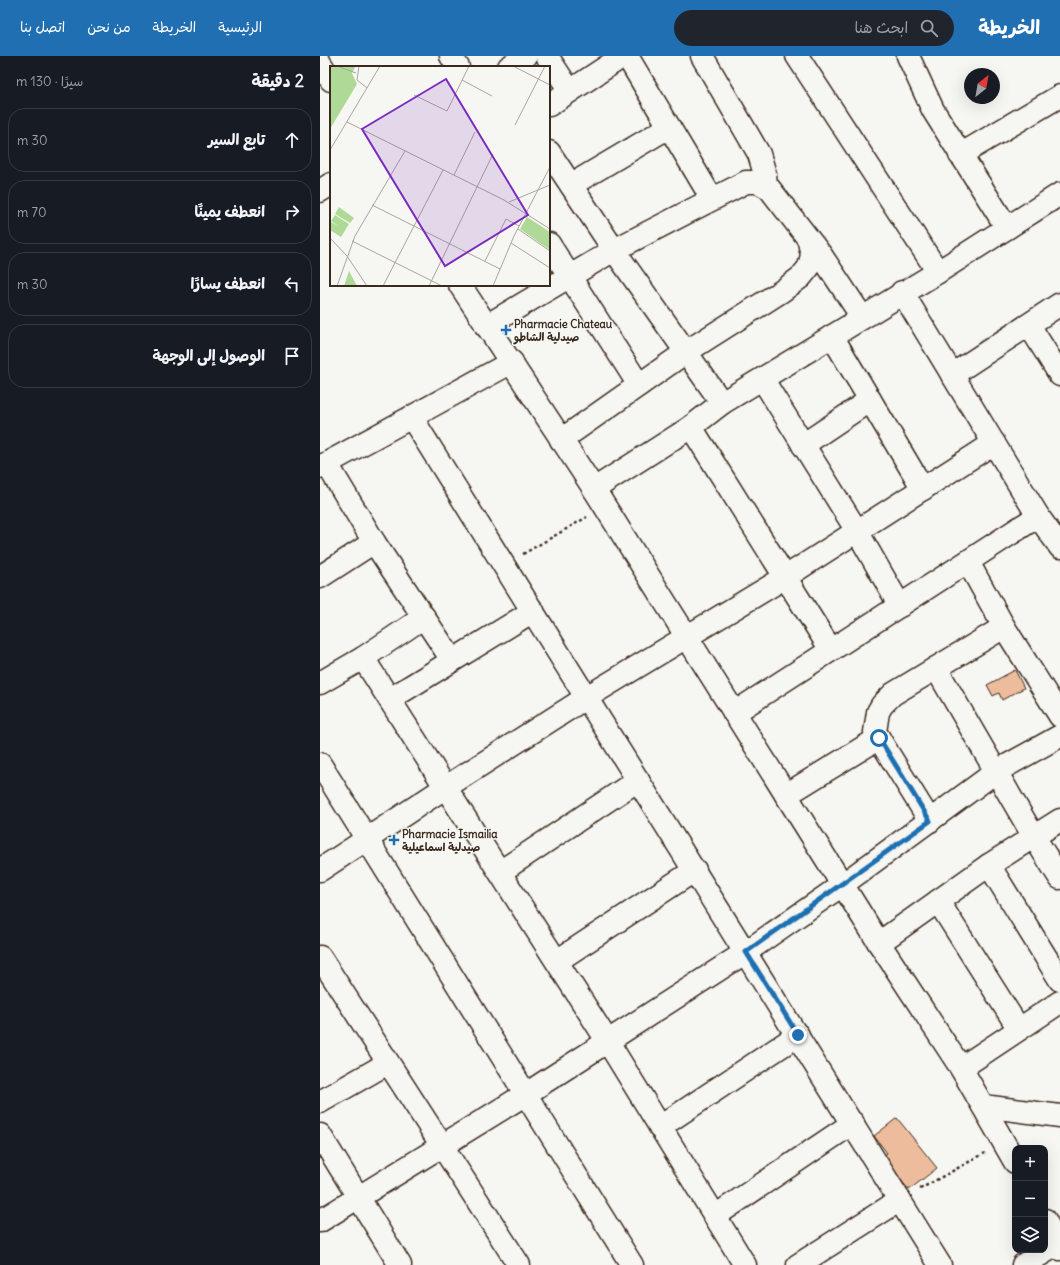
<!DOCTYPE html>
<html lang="ar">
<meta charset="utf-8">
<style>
:root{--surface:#171b24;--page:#20242c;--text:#f1f3f6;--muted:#9ea1a6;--line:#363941;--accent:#1f6fb2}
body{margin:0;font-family:Delius,"Playpen Sans Arabic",sans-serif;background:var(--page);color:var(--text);direction:rtl}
.controls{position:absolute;right:12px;bottom:12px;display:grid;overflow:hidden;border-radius:8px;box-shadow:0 4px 16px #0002}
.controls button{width:36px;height:36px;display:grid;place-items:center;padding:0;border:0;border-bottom:1px solid var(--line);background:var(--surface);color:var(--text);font:20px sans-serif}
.compass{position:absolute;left:644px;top:12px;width:36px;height:36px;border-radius:50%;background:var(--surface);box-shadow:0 4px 16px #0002;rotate:31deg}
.stop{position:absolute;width:12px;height:12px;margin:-9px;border:3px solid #1f6fb2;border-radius:50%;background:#fff}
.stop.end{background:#1f6fb2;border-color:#fff;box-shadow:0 1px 4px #0008}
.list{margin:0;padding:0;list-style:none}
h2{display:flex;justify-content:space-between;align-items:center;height:52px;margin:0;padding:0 16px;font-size:17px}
h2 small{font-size:13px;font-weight:400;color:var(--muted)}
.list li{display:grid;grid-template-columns:26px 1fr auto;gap:12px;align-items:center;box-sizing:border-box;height:64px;margin:0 8px 8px;padding:0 8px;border:1px solid var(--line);border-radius:16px}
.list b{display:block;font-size:15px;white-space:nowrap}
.list em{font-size:13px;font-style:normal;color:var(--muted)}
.icon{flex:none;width:22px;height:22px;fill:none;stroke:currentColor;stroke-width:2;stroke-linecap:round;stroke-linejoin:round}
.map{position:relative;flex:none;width:740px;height:1209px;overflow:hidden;direction:ltr}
header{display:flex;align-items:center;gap:24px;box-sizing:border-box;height:56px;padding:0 20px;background:var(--accent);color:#fff}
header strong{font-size:19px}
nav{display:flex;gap:22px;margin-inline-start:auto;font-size:14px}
.search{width:280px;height:36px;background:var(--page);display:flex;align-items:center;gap:10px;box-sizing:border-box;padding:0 14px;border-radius:22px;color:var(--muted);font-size:15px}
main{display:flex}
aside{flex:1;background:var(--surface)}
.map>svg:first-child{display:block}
</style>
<header>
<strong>الخريطة</strong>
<div class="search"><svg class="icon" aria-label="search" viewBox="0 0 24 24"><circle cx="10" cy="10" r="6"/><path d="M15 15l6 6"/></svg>ابحث هنا</div>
<nav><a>الرئيسية</a><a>الخريطة</a><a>من نحن</a><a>اتصل بنا</a></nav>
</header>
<main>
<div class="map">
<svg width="740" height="1209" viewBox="0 0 740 1209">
<rect width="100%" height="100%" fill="#f6f6f2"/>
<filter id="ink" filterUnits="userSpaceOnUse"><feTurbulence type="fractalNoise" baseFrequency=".025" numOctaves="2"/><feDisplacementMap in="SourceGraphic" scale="8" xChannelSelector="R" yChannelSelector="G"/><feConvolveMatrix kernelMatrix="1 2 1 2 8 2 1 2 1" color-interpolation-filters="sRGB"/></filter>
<g filter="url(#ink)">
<g fill="#edbc9d" stroke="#3b2a1e">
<polygon points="695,614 704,632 682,644 679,637 673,640 667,629"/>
<polygon points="577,1062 617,1112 589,1134 562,1101 567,1097 554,1080"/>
</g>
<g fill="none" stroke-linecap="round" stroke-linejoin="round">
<g stroke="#3b2a1e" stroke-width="25">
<g id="minor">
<polyline points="131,0 138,11"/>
<polyline points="227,0 250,35"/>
<polyline points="307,0 392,143"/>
<polyline points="382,0 439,98 445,118 446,130"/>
<polyline points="477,0 618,216"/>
<polyline points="588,0 613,54 687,172"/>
<polyline points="0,7 11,24"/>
<polyline points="189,11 206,0"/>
<polyline points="229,49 303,0"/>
<polyline points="229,96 294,194 402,347"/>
<polyline points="640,99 740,40"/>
<polyline points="251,129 349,71"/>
<polyline points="0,135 11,128"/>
<polyline points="229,188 319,329"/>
<polyline points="140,229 274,433 559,887 641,1012 695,1106"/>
<polyline points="582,236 718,460 740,491"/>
<polyline points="709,269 740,319"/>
<polyline points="166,270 294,194 426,126 438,126 449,132 501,199 542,261"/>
<polyline points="512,280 603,433"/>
<polyline points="632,319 740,248"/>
<polyline points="443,324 537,475 580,550"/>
<polyline points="92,362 620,1209"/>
<polyline points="371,371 511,594"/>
<polyline points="241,384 366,296 462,235 481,221 489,211 492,199 489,186"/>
<polyline points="483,389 550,344"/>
<polyline points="7,408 54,486 132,604"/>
<polyline points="0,411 192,306"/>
<polyline points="274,433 371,371 402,347 618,216 740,138"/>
<polyline points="648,506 684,571 740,660"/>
<polyline points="0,521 54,486"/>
<polyline points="43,602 288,986 425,1209"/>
<polyline points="616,612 714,781 740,822"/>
<polyline points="0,627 43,602 104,561"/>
<polyline points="70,643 213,555"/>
<polyline points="414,657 718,460"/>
<polyline points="0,708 312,1209"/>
<polyline points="466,739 559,682"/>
<polyline points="610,765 555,676 558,656 562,649 573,638 684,571"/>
<polyline points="669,809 740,924"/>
<polyline points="0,814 126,731 267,641 464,522 674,387"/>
<polyline points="180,816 318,724"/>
<polyline points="618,845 699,973"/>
<polyline points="559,887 669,809 740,764"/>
<polyline points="0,901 199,1209"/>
<polyline points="237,905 375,814"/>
<polyline points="641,1012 740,946"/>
<polyline points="0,1046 68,1007"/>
<polyline points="663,1050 740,1060"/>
<polyline points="340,1071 478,979"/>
<polyline points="0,1079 80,1209"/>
<polyline points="395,1160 533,1067"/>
<polyline points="725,1164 740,1193"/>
<polyline points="0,1165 206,1038 426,896 522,829 677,715 740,680"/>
<polyline points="478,1209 580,1144"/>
<polyline points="703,1209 740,1187"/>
</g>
</g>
<g stroke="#3b2a1e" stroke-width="2.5" stroke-dasharray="3 3" stroke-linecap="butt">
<polyline points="203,498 267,461"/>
<polyline points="600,1133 665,1097"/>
</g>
<use href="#minor" stroke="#f6f6f2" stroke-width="22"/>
</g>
</g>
<g fill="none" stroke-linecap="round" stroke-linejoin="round" filter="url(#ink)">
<polyline stroke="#1f6fb2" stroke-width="5" points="478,979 426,896 610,765 559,682"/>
</g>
<g fill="#1f6fb2" stroke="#f6f6f2" stroke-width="1.5">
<path d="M184 268h4v4h4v4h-4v4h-4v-4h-4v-4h4z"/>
<path d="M72 778h4v4h4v4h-4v4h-4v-4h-4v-4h4z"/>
</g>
<g text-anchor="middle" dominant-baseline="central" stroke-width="3" stroke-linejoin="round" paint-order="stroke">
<g font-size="11" font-weight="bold" fill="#3b2a1e" stroke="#f6f6f2" text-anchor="start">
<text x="194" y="268">Pharmacie Chateau<tspan x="194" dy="13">صيدلية الشاطو</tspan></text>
<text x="82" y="778">Pharmacie Ismailia<tspan x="82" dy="13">صيدلية اسماعيلية</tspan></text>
</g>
</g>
<g transform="translate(10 10)">
<rect width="220" height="220" fill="#f6f6f2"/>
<path d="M0,0H26L22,7L27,18L0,63ZM9,141L24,152L20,157L5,148ZM5,149L19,158L11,171L0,164L1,156L10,161L1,155ZM197,151L220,166V184L190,163ZM19,205L27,220H14Z" fill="#aed997"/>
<path fill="none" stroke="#aba49d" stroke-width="1" d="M7,0L26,7M29,0L27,14L37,22M183,0L220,19M132,14L162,30M84,29L117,45L139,0M17,56L174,134L220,163M185,59L215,0M0,84L50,0M124,109L145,66M179,136L220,119M42,139L170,203M188,163L220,185M0,172L17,190L37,220M22,175L112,220M181,177L220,202M155,195L176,153L189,160M7,220L25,170L75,85M53,220L113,104M99,220L163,88M163,220L184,170L220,101"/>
<path fill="#7b2cbf" fill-opacity="0.15" stroke="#7b2cbf" stroke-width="2" d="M116,13L198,149L115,200L32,63Z"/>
<rect width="220" height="220" fill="none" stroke="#3b2a1e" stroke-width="2"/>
</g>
</svg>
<div class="controls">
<button>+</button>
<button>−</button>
<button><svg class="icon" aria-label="layers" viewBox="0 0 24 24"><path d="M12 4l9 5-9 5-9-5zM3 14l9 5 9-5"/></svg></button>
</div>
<svg class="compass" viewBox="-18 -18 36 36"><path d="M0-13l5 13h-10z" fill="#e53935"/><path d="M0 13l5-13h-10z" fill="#9ea1a6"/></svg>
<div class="stop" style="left:559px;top:682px"></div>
<div class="stop end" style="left:478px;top:979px"></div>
</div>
<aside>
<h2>2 دقيقة<small>سيرًا · 130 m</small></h2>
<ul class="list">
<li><svg class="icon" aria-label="ahead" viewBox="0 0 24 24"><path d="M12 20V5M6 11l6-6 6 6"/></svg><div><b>تابع السير</b></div><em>30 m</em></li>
<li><svg class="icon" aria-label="right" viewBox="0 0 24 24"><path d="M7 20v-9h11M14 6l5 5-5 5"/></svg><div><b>انعطف يمينًا</b></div><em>70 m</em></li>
<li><svg class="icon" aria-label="left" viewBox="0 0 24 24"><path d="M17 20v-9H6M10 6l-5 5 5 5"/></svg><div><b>انعطف يسارًا</b></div><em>30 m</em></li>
<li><svg class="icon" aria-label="arrive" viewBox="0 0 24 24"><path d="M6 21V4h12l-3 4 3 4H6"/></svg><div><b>الوصول إلى الوجهة</b></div></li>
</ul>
</aside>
</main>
